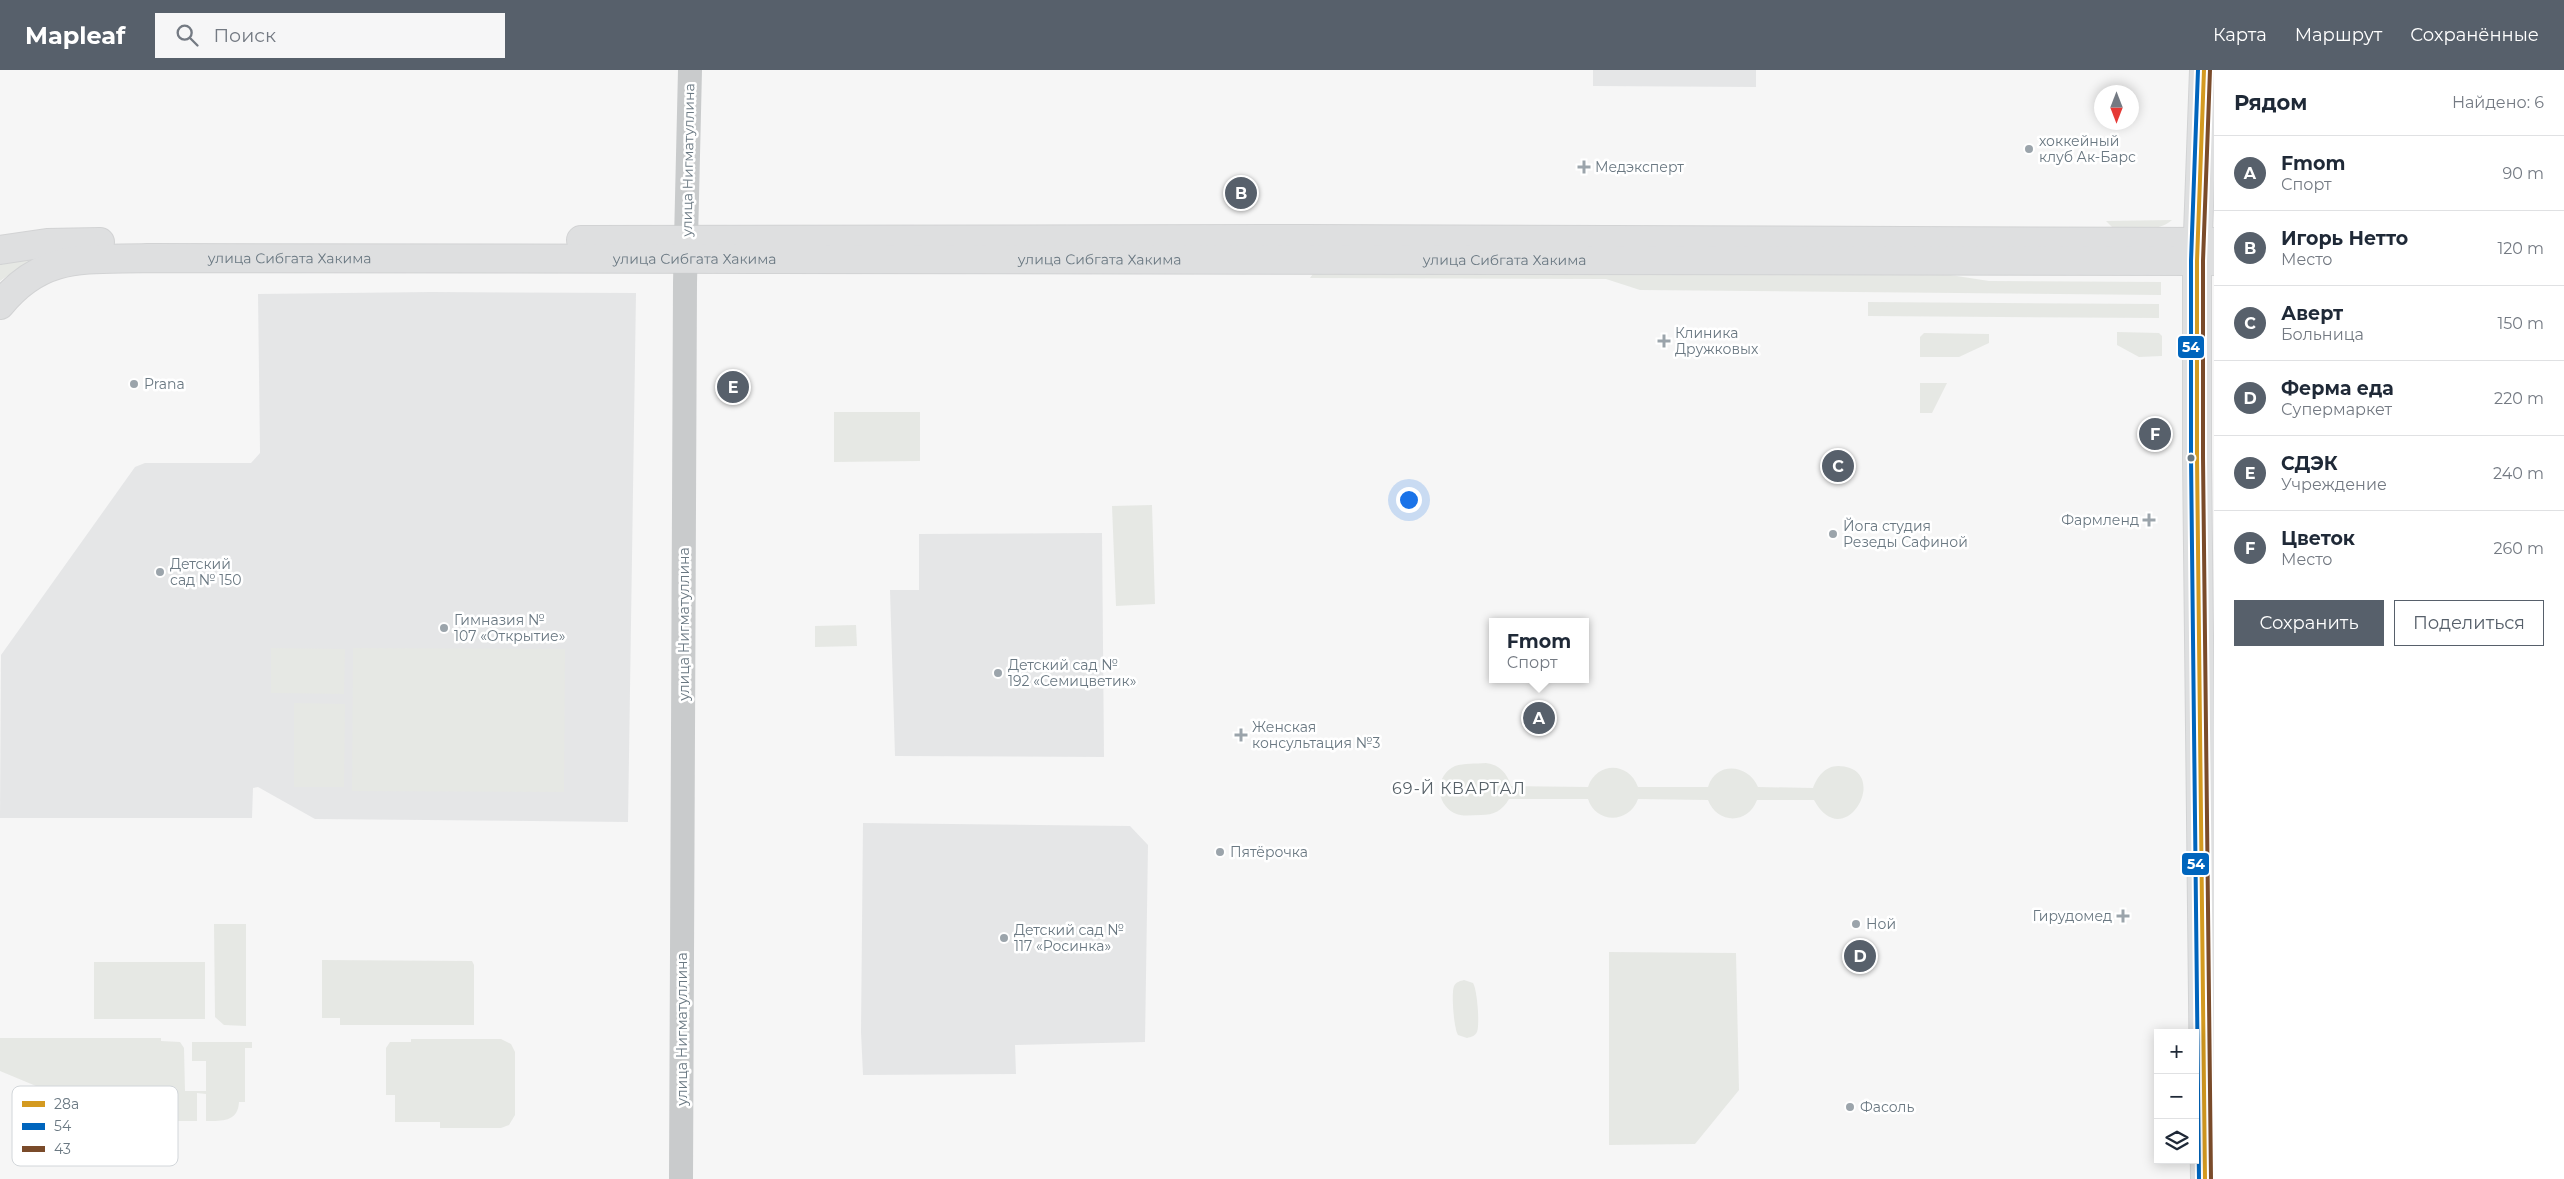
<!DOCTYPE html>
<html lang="ru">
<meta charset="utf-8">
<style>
:root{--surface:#fff;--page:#f6f6f7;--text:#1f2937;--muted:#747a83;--line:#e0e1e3;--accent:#57606b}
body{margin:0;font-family:Montserrat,sans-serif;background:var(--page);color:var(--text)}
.controls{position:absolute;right:15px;bottom:15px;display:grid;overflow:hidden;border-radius:0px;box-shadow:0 2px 12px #0003}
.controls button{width:45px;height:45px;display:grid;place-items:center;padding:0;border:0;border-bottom:1px solid var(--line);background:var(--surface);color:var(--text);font:25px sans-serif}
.compass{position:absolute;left:2094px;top:15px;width:45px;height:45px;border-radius:50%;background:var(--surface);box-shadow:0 2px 12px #0003;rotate:180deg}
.you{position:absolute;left:1408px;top:429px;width:18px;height:18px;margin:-12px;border:4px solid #fff;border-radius:50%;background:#1a73e8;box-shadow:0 0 0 8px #1a73e833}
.badge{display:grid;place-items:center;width:32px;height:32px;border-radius:50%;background:var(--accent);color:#fff;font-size:16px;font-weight:700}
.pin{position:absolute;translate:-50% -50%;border:2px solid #fff;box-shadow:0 1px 5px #0006}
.popup{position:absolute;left:1489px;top:548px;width:100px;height:65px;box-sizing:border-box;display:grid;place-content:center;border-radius:0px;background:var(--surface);filter:drop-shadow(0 1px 4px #0005);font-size:16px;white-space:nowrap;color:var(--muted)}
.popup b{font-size:19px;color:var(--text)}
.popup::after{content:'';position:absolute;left:50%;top:100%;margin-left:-10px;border:10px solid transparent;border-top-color:var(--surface)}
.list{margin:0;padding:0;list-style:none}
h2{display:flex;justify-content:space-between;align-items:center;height:65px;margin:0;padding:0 20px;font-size:21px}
h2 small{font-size:16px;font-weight:400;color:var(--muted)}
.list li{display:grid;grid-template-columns:32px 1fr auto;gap:15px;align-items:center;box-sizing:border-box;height:75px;padding:0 20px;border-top:1px solid var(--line)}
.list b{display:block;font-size:19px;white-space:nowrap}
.list p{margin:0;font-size:16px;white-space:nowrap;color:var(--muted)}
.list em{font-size:16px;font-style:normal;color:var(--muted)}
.actions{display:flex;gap:10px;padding:15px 20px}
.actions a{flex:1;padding:11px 0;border:1px solid var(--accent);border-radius:0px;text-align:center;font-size:18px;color:var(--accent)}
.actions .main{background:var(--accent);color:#fff}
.icon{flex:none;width:28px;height:28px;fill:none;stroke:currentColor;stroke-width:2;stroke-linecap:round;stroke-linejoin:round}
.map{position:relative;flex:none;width:2214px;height:1109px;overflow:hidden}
header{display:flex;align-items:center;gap:30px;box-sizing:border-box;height:70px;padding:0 25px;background:var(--accent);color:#fff}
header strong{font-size:24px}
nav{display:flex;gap:28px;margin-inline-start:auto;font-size:18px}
.search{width:350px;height:45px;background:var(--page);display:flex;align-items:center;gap:12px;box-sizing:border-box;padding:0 18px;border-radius:0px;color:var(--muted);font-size:19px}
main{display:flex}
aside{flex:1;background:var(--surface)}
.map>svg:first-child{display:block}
</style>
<header>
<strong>Mapleaf</strong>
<div class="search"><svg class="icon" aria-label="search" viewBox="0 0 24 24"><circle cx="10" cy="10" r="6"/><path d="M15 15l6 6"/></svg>Поиск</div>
<nav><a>Карта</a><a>Маршрут</a><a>Сохранённые</a></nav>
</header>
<main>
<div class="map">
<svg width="2214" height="1109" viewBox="0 0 2214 1109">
<rect width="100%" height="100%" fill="#f6f6f6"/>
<g fill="#e5e6e7">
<polygon points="1593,0 1756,0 1756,17 1593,16"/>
<polygon points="431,222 636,223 628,752 315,749 258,717 253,718 252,748 0,748 1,585 135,397 145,393 251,393 260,383 258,224"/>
<polygon points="1102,463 1104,687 895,686 890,520 919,520 919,464"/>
<polygon points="863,753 1130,756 1148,775 1145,972 1015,975 1016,1004 863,1005 861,962"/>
</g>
<g fill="#e6e8e4">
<path d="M2172,150C2157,163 2133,159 2114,159L2106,151Z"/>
<polygon points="0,184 36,186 0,211"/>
<polygon points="1315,201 1931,202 1989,211 2161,212 2161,225 1640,220 1606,209 1310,208"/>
<polygon points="1868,232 2159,234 2159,248 1868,246"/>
<polygon points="2117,262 2159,263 2162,266 2162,286 2139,287 2117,275"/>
<polygon points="1924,263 1989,264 1989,273 1959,287 1920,287 1920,267"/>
<polygon points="1920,313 1947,313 1932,343 1920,343"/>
<polygon points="834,342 920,342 920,391 834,392"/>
<polygon points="1152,435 1155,534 1116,536 1112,436"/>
<polygon points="856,555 857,576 815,577 815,556"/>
<polygon points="271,578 345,579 344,624 271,623"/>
<polygon points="353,578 565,579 564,722 352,721"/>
<polygon points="294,633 345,634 344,717 294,717"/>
<path d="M1486,693C1500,695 1507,703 1511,716L1588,717C1597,691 1629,692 1638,717H1708C1716,691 1748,694 1758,717L1813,718C1817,707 1825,696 1838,696C1894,697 1845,787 1814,730H1757C1748,755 1717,754 1708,730L1638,729C1629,754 1596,754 1588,729H1509C1502,741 1494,745 1481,745C1472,745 1462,747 1454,743C1435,733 1435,705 1455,696C1464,693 1476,694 1486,693Z"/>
<polygon points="214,854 246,854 246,956 224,955 215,947"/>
<polygon points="1609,882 1736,883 1739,1020 1695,1074 1609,1075"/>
<polygon points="322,890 472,891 474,895 474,955 340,955 340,948 322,948"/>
<rect x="94" y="892" width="111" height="57"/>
<path d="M1464,910L1473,913C1477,919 1480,954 1477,962C1475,966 1471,967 1467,968L1458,965C1454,959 1451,924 1454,916C1456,912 1460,911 1464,910Z"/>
<path d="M0,968H161V971L180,972L184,978L185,1021H206V991H192V972H252V978H245V1032H239C238,1052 222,1051 206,1051V1024L197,1023V1051H120L0,1001Z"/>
<polygon points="411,969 501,969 511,974 515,982 515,1045 509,1055 501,1058 440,1058 440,1052 395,1052 395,1025 386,1025 386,978 390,972 411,972"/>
</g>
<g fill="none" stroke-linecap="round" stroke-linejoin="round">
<g stroke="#d2d3d4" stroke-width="30">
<g id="major">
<polyline points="2204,0 2197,191 2197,387 2205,1109"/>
<polyline points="581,170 1299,169 2214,172"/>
<polyline points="0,180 47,173 100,172"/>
<path id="s1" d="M0,235C43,182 86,190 147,188L2214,191"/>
</g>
</g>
<polyline stroke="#c9cbcc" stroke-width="24" points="681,1109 685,213 690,0"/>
<use href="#major" stroke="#dedfe0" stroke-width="28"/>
<g stroke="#fff" stroke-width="8">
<polyline id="bus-1" points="2204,0 2197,191 2197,387 2205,1109"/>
</g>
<g stroke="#fff" stroke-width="8">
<polyline id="bus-2" points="2198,0 2191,191 2191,387 2199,1109"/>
</g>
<g stroke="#fff" stroke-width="8">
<polyline id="bus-3" points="2210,0 2203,191 2203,387 2211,1109"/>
</g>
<use href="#bus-1" stroke="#d49a20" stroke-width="4"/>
<use href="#bus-2" stroke="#0065bd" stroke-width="4"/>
<use href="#bus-3" stroke="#7a4b2a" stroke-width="4"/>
</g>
<g fill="#9ba4ab" stroke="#fff" stroke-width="2">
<circle cx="2029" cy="79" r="5"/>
<path d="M1581.5 89.5h5v5h5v5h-5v5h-5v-5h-5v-5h5z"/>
<path d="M1661.5 263.5h5v5h5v5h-5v5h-5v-5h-5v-5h5z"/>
<circle cx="134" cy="314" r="5"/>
<path d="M2146.5 442.5h5v5h5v5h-5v5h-5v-5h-5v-5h5z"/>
<circle cx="1833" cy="464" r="5"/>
<circle cx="160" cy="502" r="5"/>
<circle cx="444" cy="558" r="5"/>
<circle cx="998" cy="603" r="5"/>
<path d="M1238.5 657.5h5v5h5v5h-5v5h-5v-5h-5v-5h5z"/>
<circle cx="1220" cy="782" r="5"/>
<path d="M2120.5 838.5h5v5h5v5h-5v5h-5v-5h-5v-5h5z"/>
<circle cx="1856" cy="854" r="5"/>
<circle cx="1004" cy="868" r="5"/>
<circle cx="1850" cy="1037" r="5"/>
</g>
<circle fill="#6a7882" stroke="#fff" stroke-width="2" cx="2191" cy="388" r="4.5"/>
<g text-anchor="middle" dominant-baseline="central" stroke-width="5" stroke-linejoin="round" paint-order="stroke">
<g font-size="14" fill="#6a7882" stroke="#fff" text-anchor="start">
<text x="2039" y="71">хоккейный<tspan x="2039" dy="16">клуб Ак-Барс</tspan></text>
<text x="1595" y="97">Медэксперт</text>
<text x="1675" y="263">Клиника<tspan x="1675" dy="16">Дружковых</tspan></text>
<text x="144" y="314">Prana</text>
<text x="2139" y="450" text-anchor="end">Фармленд</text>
<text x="1843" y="456">Йога студия<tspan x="1843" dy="16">Резеды Сафиной</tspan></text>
<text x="170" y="494">Детский<tspan x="170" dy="16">сад № 150</tspan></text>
<text x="454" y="550">Гимназия №<tspan x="454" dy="16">107 «Открытие»</tspan></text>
<text x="1008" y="595">Детский сад №<tspan x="1008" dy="16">192 «Семицветик»</tspan></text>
<text x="1252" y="657">Женская<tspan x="1252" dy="16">консультация №3</tspan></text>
<text x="1230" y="782">Пятёрочка</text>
<text x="2112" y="846" text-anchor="end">Гирудомед</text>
<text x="1866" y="854">Ной</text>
<text x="1014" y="860">Детский сад №<tspan x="1014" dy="16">117 «Росинка»</tspan></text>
<text x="1860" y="1037">Фасоль</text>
</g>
<g font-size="14" fill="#6a7882" stroke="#fff">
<text transform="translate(688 90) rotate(-89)">улица Нигматуллина</text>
<text stroke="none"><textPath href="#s1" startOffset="304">улица Сибгата Хакима</textPath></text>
<text stroke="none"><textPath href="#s1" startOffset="709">улица Сибгата Хакима</textPath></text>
<text stroke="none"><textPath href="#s1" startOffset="1114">улица Сибгата Хакима</textPath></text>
<text stroke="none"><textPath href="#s1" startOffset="1519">улица Сибгата Хакима</textPath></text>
<text transform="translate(684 554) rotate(-90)">улица Нигматуллина</text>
<text transform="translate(682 959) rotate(-90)">улица Нигматуллина</text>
</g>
<g font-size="16" letter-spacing="1" fill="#576168" stroke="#fff">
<text x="1459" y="718">69-Й КВАРТАЛ</text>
</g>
</g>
<rect x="12" y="1016" width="166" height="80" rx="8" fill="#fff" stroke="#d2d6da" stroke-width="1"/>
<rect x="22" y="1031" width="23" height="6" fill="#d49a20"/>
<rect x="22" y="1053" width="23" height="7" fill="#0065bd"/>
<rect x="22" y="1076" width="23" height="6" fill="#7a4b2a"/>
<g font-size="14" fill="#6a7882">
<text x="54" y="1039">28a</text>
<text x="54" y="1061">54</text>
<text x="54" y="1084">43</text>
</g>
<g stroke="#fff" stroke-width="2">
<rect x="2177" y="265" width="28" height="24" rx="5" fill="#0065bd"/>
<rect x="2181" y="782" width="29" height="24" rx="5" fill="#0065bd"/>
</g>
<g font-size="14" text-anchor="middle" font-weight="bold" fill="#fff">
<text x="2191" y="282">54</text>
<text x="2196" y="799">54</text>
</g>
</svg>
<div class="controls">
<button>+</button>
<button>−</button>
<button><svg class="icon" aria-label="layers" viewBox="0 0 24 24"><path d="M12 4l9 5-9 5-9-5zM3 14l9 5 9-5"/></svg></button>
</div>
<svg class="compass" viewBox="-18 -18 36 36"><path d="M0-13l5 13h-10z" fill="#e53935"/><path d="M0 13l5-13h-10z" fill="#747a83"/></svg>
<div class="you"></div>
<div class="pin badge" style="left:1539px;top:648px">A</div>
<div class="popup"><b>Fmom</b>Спорт</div>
<div class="pin badge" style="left:1241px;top:123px">B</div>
<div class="pin badge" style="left:1838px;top:396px">C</div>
<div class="pin badge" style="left:1860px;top:886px">D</div>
<div class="pin badge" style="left:733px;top:317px">E</div>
<div class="pin badge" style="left:2155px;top:364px">F</div>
</div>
<aside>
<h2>Рядом<small>Найдено: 6</small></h2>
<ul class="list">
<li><span class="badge">A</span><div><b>Fmom</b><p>Спорт</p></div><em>90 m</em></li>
<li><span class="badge">B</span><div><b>Игорь Нетто</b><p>Место</p></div><em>120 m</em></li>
<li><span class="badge">C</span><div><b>Аверт</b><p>Больница</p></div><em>150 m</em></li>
<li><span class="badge">D</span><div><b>Ферма еда</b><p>Супермаркет</p></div><em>220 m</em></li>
<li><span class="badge">E</span><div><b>СДЭК</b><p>Учреждение</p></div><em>240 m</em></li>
<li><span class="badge">F</span><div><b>Цветок</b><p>Место</p></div><em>260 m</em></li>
</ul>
<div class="actions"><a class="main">Сохранить</a><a>Поделиться</a></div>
</aside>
</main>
